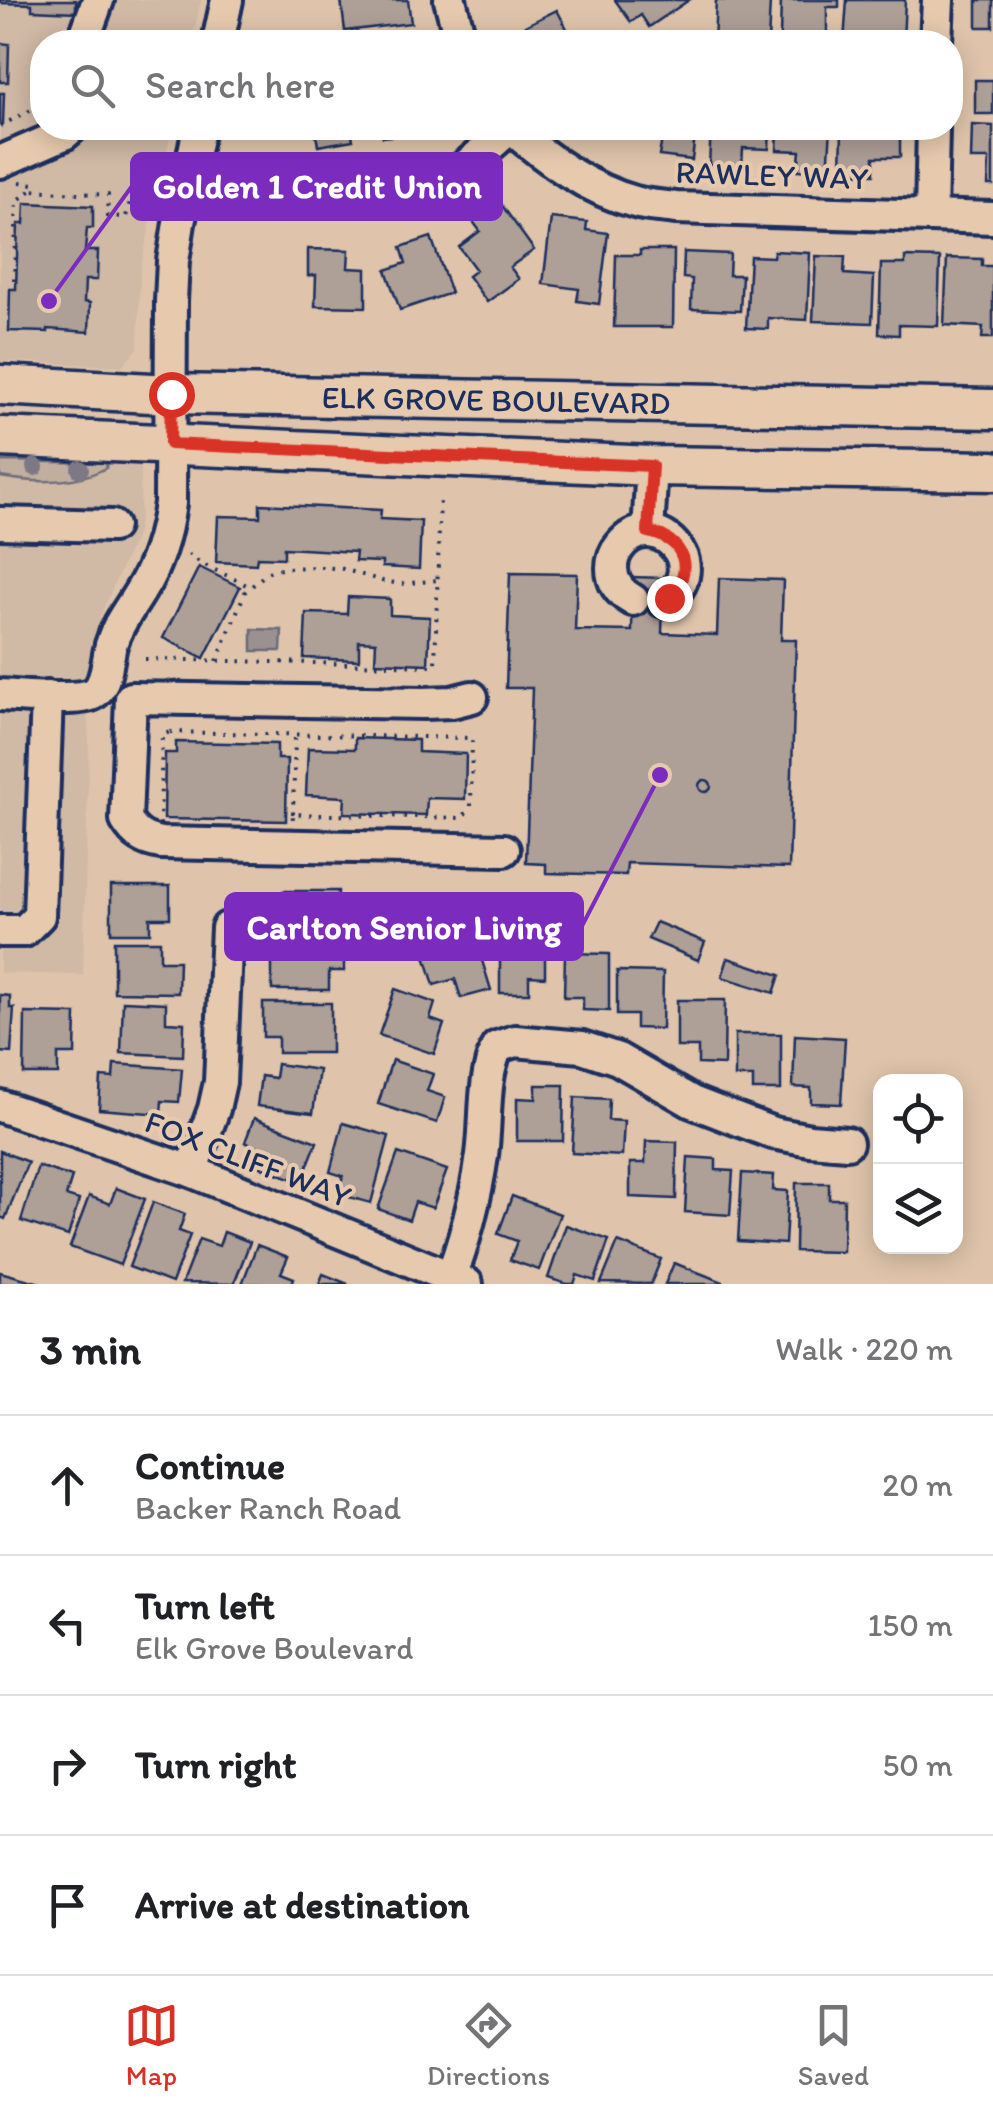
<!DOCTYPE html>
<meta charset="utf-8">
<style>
:root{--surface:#fff;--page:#f6f6f6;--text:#202124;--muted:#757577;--line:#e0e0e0;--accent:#d93025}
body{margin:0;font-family:Itim,sans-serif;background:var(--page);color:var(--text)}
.controls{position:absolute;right:30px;bottom:30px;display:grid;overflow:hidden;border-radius:20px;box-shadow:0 5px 25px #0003}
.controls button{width:90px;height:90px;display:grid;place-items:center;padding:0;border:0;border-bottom:2px solid var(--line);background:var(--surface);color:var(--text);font:50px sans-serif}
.stop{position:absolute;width:30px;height:30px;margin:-22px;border:8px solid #d93025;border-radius:50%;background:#fff}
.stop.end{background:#d93025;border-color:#fff;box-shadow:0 2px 10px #0008}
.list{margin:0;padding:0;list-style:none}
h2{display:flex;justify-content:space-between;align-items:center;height:130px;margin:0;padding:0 40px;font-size:42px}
h2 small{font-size:32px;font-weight:400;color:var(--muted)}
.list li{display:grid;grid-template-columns:65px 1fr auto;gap:30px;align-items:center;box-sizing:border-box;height:140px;padding:0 40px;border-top:2px solid var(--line)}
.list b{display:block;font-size:38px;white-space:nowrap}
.list p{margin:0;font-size:32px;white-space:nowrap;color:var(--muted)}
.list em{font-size:32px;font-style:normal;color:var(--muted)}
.icon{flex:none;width:55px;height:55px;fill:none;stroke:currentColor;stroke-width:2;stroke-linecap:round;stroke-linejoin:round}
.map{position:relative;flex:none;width:993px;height:1284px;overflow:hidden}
.search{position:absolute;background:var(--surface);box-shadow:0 5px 25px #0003;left:30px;right:30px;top:30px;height:110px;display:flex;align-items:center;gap:25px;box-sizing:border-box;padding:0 35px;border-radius:40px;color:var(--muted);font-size:38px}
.sheet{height:690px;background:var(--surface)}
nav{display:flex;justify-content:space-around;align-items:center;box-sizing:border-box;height:140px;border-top:2px solid var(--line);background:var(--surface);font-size:28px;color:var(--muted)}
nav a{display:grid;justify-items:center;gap:5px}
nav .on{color:var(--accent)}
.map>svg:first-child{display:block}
</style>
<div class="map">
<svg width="993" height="1284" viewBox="0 0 993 1284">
<rect width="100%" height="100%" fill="#dfc4ab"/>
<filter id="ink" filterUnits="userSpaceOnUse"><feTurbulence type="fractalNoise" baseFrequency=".01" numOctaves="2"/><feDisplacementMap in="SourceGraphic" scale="20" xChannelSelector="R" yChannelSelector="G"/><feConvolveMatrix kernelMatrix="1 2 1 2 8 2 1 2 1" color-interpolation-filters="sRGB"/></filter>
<g filter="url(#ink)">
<g fill="#d0b9a5">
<polygon points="0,0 201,0 192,42 42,42 42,128 172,128 140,271 138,348 122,366 0,361"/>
<polygon points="0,457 141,460 140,516 137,533 101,614 88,659 86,699 89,740 83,975 0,973"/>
</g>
<path fill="#c2ae9f" stroke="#6e6e7e" stroke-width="2.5" d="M0,461L107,463L106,468C74,485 35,483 0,477Z"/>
<polygon fill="#9c9191" stroke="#686a7d" stroke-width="2.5" points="252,629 282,630 281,651 252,651"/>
<g fill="#ae9f97" stroke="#1b2f5e" stroke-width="2.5">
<polygon points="0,0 76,0 76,12 32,10 32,4 0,3"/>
<polygon points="341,0 408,0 411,23 345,31"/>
<polygon points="615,0 689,0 649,27 641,15 631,22"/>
<polygon points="716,0 770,2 768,42 714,42"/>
<polygon points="781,0 839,0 839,7 827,7 827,38 780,37"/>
<polygon points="847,0 905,0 903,42 844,42"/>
<rect x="977" y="0" width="16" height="27"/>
<polygon points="557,10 574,42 526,42 519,29"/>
<polygon points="0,37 0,43 9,44 8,82 0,82"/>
<rect x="975" y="80" width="18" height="34"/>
<polygon points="0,93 4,93 3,124 0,124"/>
<polygon points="972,125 993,126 993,185 988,185 989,159 971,159"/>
<polygon points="315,128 351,128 353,140 318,146"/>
<polygon points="381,128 417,128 418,133 383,137"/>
<polygon points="639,128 696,128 692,160 659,156 662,139 638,135"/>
<polygon points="711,128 770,128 769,149 743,148 742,166 709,165"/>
<polygon points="778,128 831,128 828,172 798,170 800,151 777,150"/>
<polygon points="842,128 900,128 900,157 874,157 874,174 841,173"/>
<polygon points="496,197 534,250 510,267 519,279 487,302 468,276 476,270 459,247 480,231 469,216"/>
<polygon points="25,203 93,206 93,228 87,228 85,251 98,251 97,280 85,280 84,302 90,303 89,332 48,329 48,332 9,331 10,289 16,289 18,224 24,224"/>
<polygon points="551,218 587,222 586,230 608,233 599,304 577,301 579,289 543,284"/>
<polygon points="431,237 451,293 400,310 386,270 406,263 401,247"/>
<polygon points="308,249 349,250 348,268 366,269 366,307 315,306 316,275 308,276"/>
<polygon points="640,250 674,250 673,327 614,327 616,255 640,255"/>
<polygon points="774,251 810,253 807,320 768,318 768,329 746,328 750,256 773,257"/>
<polygon points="684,252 730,254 729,275 742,275 740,311 691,309 692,279 683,278"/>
<polygon points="816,256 845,257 844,274 874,276 872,323 813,321"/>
<polygon points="905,257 940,258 938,326 899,325 899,335 879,334 881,264 905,264"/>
<polygon points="947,258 982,259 982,266 993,266 993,338 982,338 983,327 944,325"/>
<polygon points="260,504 381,510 380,519 421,521 419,569 382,567 382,562 355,561 356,552 284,548 284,558 257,557 256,564 216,562 218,516 260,517"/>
<polygon points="199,567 240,587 204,658 163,638"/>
<polygon points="510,573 577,574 575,630 632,631 633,577 664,578 662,633 717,635 719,578 783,580 781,640 796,640 789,868 627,863 626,875 546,873 546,864 526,863 532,688 506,688"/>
<polygon points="348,597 390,599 390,615 430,617 428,664 375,662 376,642 359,641 359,660 304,658 306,613 347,614"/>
<polygon points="355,738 418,740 418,752 466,754 465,799 427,798 426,815 344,813 345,797 306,795 308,748 355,749"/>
<polygon points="176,742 277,744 277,759 287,759 286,821 164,819 165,753 176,753"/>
<circle cx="705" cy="786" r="6"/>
<polygon points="111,886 170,886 170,918 150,918 150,933 111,933"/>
<polygon points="283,891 338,891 337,937 295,937 295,919 282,919"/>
<polygon points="656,922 705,942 698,960 648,939"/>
<polygon points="500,930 545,930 545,977 529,976 529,993 500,993"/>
<polygon points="473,931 491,990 461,998 455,979 434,985 422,946"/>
<polygon points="114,941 160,941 160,961 179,961 178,993 114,992"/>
<polygon points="285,945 344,945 344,971 329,971 329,990 272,990 272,962 285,961"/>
<polygon points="565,953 609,954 609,1011 583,1010 583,997 564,997"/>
<polygon points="728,958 780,975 774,993 722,977"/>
<polygon points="617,971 663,972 662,1029 636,1028 636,1015 617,1015"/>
<polygon points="395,989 435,1003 430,1019 444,1024 434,1054 379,1035"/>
<polygon points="0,995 10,996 10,1008 14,1008 11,1053 0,1052"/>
<polygon points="677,1000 725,1000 724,1065 698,1064 698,1047 677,1047"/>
<polygon points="123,1001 166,1003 166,1022 184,1023 183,1056 121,1053"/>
<polygon points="263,1003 331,1003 331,1053 278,1053 278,1037 263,1037"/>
<polygon points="25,1013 76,1014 75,1054 58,1054 58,1074 24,1074"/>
<polygon points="735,1034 781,1034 781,1090 753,1090 753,1077 735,1077"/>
<polygon points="795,1035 845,1038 841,1104 811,1103 811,1088 793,1087"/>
<polygon points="392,1060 433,1074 427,1091 445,1097 437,1123 378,1104"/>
<polygon points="114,1064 182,1069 179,1102 162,1101 161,1114 99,1109 101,1077 113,1078"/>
<polygon points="277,1064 319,1070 313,1113 257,1106 261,1076 275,1078"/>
<polygon points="536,1085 564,1085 563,1141 517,1141 517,1098 536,1099"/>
<polygon points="575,1097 609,1099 608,1120 624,1121 622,1156 572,1153"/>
<polygon points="254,1118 317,1142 301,1182 250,1163 256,1147 245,1142"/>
<polygon points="343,1123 389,1136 371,1203 338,1194 343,1176 330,1172"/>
<polygon points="646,1141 677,1142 676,1199 630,1197 630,1163 645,1163"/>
<polygon points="0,1151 28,1162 5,1219 0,1217"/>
<polygon points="398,1153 447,1170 433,1208 415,1202 409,1220 378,1209"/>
<polygon points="688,1157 716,1159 716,1170 733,1171 730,1215 685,1212"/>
<polygon points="38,1166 72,1177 66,1196 79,1200 68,1236 21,1221"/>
<polygon points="742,1173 774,1175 773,1190 788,1191 785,1244 738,1241"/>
<polygon points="796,1183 829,1183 829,1199 844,1199 843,1252 795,1251"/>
<polygon points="116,1188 145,1199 120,1265 70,1247 89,1196 110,1204"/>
<polygon points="512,1196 560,1214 539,1270 510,1260 517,1241 498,1234"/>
<polygon points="153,1202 185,1214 179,1231 190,1235 172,1283 129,1267"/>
<polygon points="566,1225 609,1240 595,1281 577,1275 574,1284 567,1284 548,1278"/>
<polygon points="224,1232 250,1242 234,1284 182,1283 199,1239 219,1246"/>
<polygon points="618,1242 661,1259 651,1284 601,1283"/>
<polygon points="257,1245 288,1257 281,1273 294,1278 292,1284 242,1284"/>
<polygon points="674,1263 723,1282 722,1284 665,1284"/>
<polygon points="0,1272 44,1284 0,1284"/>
<polygon points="323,1274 348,1284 319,1284"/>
</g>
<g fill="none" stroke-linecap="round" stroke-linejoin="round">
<g stroke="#1b2f5e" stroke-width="38">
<g id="minor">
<polyline points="450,0 461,42"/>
<polyline points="83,42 98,0"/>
<polyline points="218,42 227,0"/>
<polyline points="936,42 938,0"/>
<path d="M511,128C548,160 587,189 635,202C648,206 663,206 676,208L993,218"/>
<polyline points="0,162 64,134 71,128"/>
<path d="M372,197C436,199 465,167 510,128"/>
<polyline points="931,216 933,128"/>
<polyline points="0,523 112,526"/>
<polyline points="648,532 652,466"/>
<path d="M633,600C620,593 612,583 612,568C612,560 615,552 620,546C653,504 717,567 663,601"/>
<path d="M0,695C20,696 77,702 93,694C107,686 107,659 111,645C117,624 130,609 141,590C158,563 166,534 170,503L171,301L173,261L179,223L199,128"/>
<path d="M472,697L452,702L424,703L131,698L126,820C135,835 144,840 161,843L504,850"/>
<polyline points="0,931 24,931 39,916 47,697"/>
<polyline points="0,1106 191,1171 467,1284"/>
<polyline points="191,1171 214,1109 220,1082 227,928"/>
<path d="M448,1284C463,1249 477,1193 482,1155C487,1119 482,1081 497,1047L515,1041L582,1047L618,1059L692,1102L736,1119L773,1133L810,1140L847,1143"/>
</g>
</g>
<g stroke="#1b2f5e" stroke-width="45">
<g id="major">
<polyline points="0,385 171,394 993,409"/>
<polyline points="0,437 652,466 993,471"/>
</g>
</g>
<g stroke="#1b2f5e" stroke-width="4" stroke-dasharray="2.5 8" stroke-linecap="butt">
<polyline points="0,126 39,106"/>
<polyline points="20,182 33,184 32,190 108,195 107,216 126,217 132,193 141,194"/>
<polyline points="14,281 17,201 32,190"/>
<path d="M188,554C207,569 229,575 250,587"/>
<polyline points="145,659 435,666 440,495"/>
<polyline points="217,661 245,592 268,572 285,568 322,567 343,569 382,581 402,584 438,580"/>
<polygon points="170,732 472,738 471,806 462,818 293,814 292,830 160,826 162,735"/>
<polyline points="293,814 295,734"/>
</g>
<use href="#minor" stroke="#e7caae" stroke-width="30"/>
<use href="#major" stroke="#e7caae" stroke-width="38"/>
</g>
<g fill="#7d7984">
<circle cx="35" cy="467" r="9"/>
<circle cx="80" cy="469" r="9"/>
</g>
</g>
<g fill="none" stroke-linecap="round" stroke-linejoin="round" filter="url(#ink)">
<path stroke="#d93025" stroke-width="12" d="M171,394L170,444L652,466L648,532C684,538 696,571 669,598"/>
</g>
<g text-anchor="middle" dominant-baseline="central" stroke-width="8" stroke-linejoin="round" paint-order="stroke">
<g font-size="32" fill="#1b2f5e" stroke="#e7caae">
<text transform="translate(772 175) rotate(2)">RAWLEY WAY</text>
<text transform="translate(496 400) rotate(1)">ELK GROVE BOULEVARD</text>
<text transform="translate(248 1159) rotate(21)">FOX CLIFF WAY</text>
</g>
</g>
<path fill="none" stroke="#7b2cbf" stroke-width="4" d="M49 301L132 186M660 775L582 926"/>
<g fill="#7b2cbf" stroke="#e7caae" stroke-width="4">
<circle cx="49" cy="301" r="10"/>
<circle cx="660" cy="775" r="10"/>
</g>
<g fill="#7b2cbf" stroke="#7b2cbf" stroke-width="4">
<rect x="132" y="154" width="369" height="65" rx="10"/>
<rect x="226" y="894" width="356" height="65" rx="10"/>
</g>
<g font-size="35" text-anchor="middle" font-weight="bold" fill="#fff">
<text x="317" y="198">Golden 1 Credit Union</text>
<text x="404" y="939">Carlton Senior Living</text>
</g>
</svg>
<div class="controls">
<button><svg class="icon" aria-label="locate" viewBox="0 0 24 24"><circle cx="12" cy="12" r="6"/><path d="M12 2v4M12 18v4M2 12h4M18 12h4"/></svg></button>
<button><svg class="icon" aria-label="layers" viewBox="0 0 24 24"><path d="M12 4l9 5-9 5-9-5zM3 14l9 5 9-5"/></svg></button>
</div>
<div class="stop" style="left:171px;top:394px"></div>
<div class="stop end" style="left:669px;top:598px"></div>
<div class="search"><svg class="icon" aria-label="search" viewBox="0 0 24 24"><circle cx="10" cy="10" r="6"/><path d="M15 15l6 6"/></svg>Search here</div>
</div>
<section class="sheet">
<h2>3 min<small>Walk · 220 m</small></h2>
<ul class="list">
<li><svg class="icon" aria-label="ahead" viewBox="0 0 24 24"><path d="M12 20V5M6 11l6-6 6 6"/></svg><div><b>Continue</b><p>Backer Ranch Road</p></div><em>20 m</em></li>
<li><svg class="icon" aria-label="left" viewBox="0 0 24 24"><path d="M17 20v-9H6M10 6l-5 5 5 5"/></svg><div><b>Turn left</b><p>Elk Grove Boulevard</p></div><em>150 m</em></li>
<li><svg class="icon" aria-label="right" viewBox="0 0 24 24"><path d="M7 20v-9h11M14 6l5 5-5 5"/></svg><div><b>Turn right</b></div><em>50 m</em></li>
<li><svg class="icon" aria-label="arrive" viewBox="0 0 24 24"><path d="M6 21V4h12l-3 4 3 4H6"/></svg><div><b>Arrive at destination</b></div></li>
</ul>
</section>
<nav>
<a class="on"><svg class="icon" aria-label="map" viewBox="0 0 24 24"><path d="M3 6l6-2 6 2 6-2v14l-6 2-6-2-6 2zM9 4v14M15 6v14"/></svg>Map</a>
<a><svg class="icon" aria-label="directions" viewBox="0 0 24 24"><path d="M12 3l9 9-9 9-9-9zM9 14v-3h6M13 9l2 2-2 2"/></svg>Directions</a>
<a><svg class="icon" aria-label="saved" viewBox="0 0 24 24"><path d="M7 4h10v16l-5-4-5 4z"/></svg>Saved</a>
</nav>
